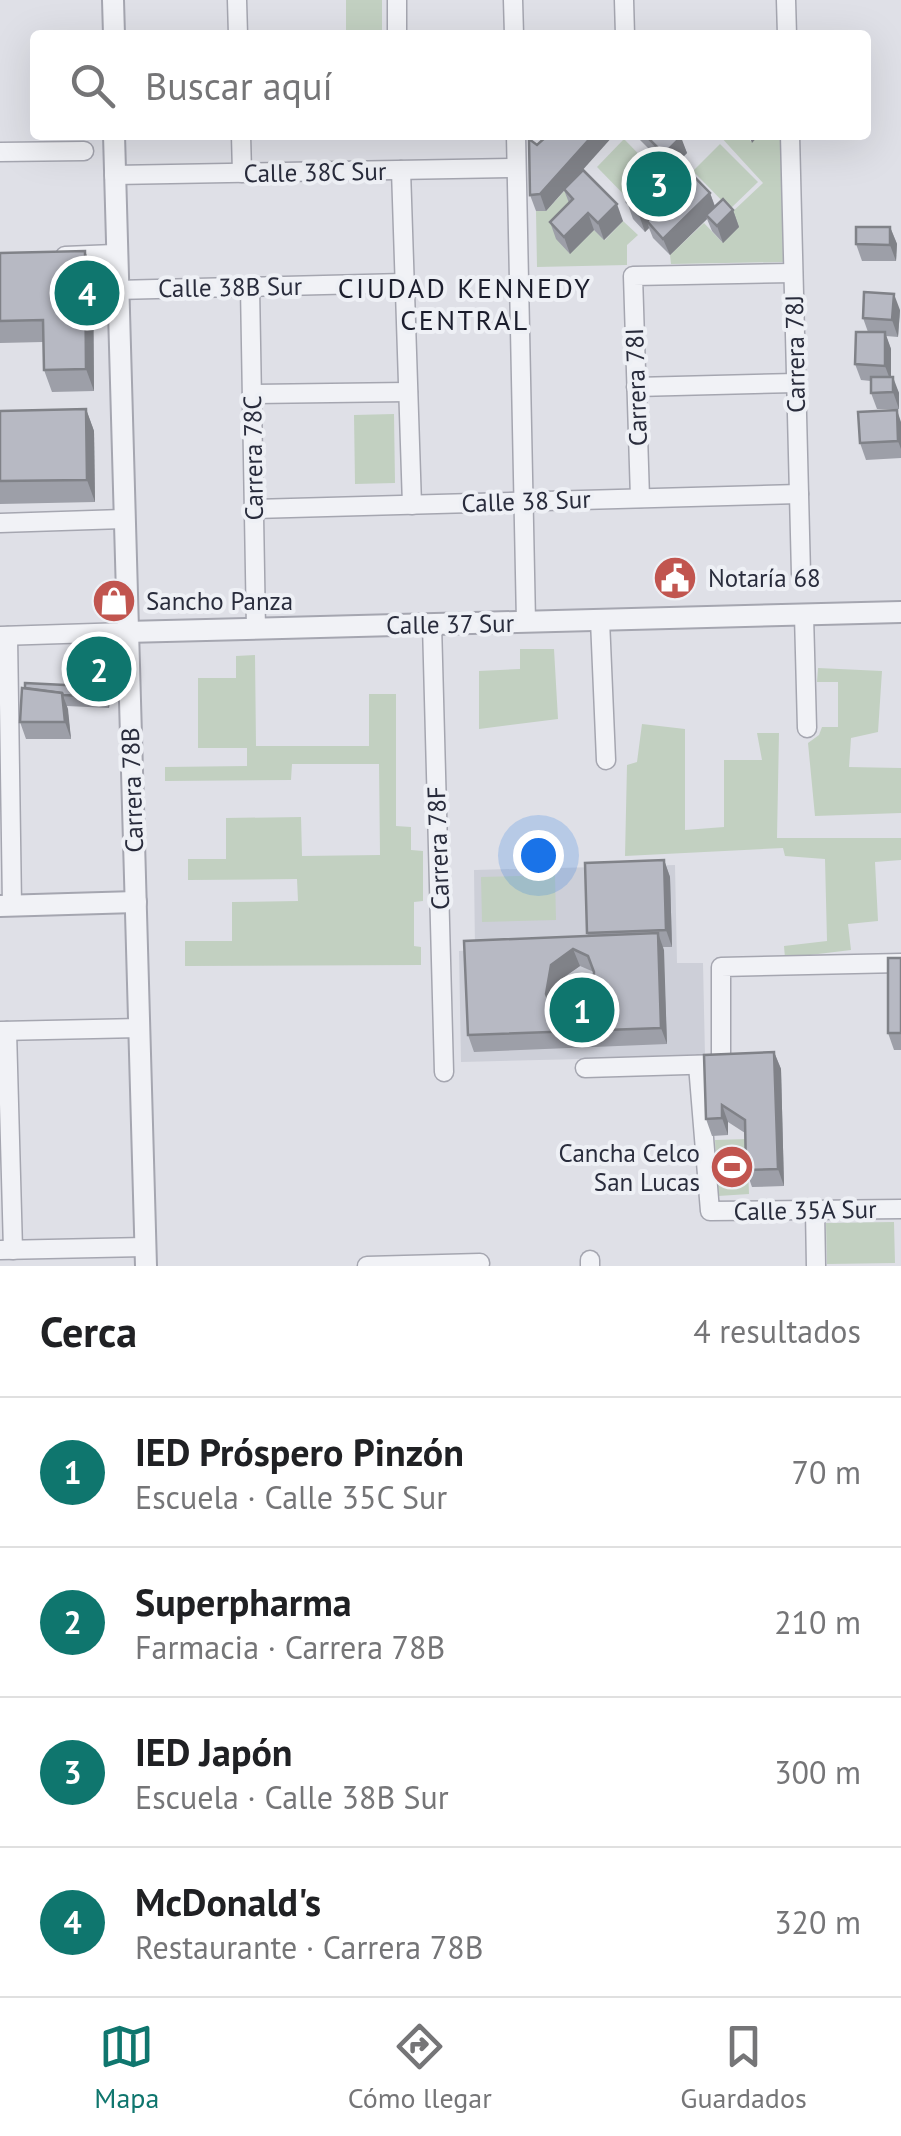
<!DOCTYPE html>
<html lang="es">
<meta charset="utf-8">
<style>
:root{--surface:#fff;--page:#f6f6f6;--text:#202124;--muted:#757577;--line:#e0e0e0;--accent:#0f766e}
body{margin:0;font-family:"PT Sans",sans-serif;background:var(--page);color:var(--text)}
.you{position:absolute;left:538px;top:855px;width:35px;height:35px;margin:-25px;border:8px solid #fff;border-radius:50%;background:#1a73e8;box-shadow:0 0 0 15px #1a73e833}
.badge{display:grid;place-items:center;width:65px;height:65px;border-radius:50%;background:var(--accent);color:#fff;font-size:32px;font-weight:700}
.pin{position:absolute;translate:-50% -50%;border:5px solid #fff;box-shadow:0 2px 10px #0006}
.list{margin:0;padding:0;list-style:none}
h2{display:flex;justify-content:space-between;align-items:center;height:130px;margin:0;padding:0 40px;font-size:42px}
h2 small{font-size:32px;font-weight:400;color:var(--muted)}
.list li{display:grid;grid-template-columns:65px 1fr auto;gap:30px;align-items:center;box-sizing:border-box;height:150px;padding:0 40px;border-top:2px solid var(--line)}
.list b{display:block;font-size:38px;white-space:nowrap}
.list p{margin:0;font-size:32px;white-space:nowrap;color:var(--muted)}
.list em{font-size:32px;font-style:normal;color:var(--muted)}
.icon{flex:none;width:55px;height:55px;fill:none;stroke:currentColor;stroke-width:2;stroke-linecap:round;stroke-linejoin:round}
.map{position:relative;flex:none;width:901px;height:1266px;overflow:hidden}
.search{position:absolute;background:var(--surface);box-shadow:0 10px 40px #0002;left:30px;right:30px;top:30px;height:110px;display:flex;align-items:center;gap:25px;box-sizing:border-box;padding:0 35px;border-radius:10px;color:var(--muted);font-size:38px}
.sheet{height:730px;background:var(--surface)}
nav{display:flex;justify-content:space-around;align-items:center;box-sizing:border-box;height:140px;border-top:2px solid var(--line);background:var(--surface);font-size:28px;color:var(--muted)}
nav a{display:grid;justify-items:center;gap:5px}
nav .on{color:var(--accent)}
.map>svg:first-child{display:block}
</style>
<div class="map">
<svg width="901" height="1266" viewBox="0 0 901 1266">
<rect width="100%" height="100%" fill="#dfe0e7"/>
<polygon fill="#cdcfd8" points="675,865 677,963 703,963 705,1056 461,1062 459,951 475,950 474,870"/>
<g fill="#c2d0c1">
<rect x="346" y="0" width="36" height="35"/>
<polygon points="719,135 744,135 752,142 759,135 782,135 783,262 671,264 670,255 704,223 722,242 729,215 763,183"/>
<polygon points="624,139 662,178 634,205 597,167"/>
<polygon points="720,144 758,182 730,209 693,171"/>
<polygon points="568,187 579,198 570,253 594,230 605,240 623,221 638,235 627,245 627,265 537,267 536,211 546,211"/>
<polygon points="394,414 395,483 355,484 354,415"/>
<polygon points="520,649 554,649 558,719 479,729 479,671 520,669"/>
<polygon points="255,655 256,746 369,746 369,694 396,694 396,826 411,827 411,850 423,851 423,901 414,902 414,946 421,947 421,965 185,966 185,941 232,941 232,902 298,901 297,879 188,880 188,859 226,859 226,818 301,817 302,856 380,855 379,764 292,764 291,780 165,781 165,767 247,766 247,748 198,748 198,678 236,678 236,656"/>
<polygon points="818,668 882,671 878,732 851,738 849,767 901,768 901,813 815,816 808,743 819,735 822,727 838,727 838,682 817,682"/>
<polygon points="642,724 685,729 685,830 724,827 724,760 762,760 757,733 779,733 777,838 901,838 901,860 875,862 878,921 848,924 851,950 785,958 784,946 827,941 825,859 785,856 783,848 625,856 627,765 637,762"/>
<polygon points="555,875 556,920 482,922 481,877"/>
<polygon points="747,1139 749,1194 718,1196 715,1140"/>
<polygon points="894,1222 895,1263 827,1264 826,1223"/>
</g>
<g fill="none" stroke-linecap="round" stroke-linejoin="round">
<g stroke="#a5a6b0" stroke-width="21">
<g id="minor">
<polyline points="237,0 238,35"/>
<polyline points="397,0 397,35"/>
<polyline points="513,0 514,35"/>
<polyline points="624,0 625,35"/>
<polyline points="786,0 787,35"/>
<polyline points="241,135 242,173"/>
<polyline points="516,135 526,622"/>
<polyline points="790,135 801,574"/>
<polyline points="0,152 84,151"/>
<polyline points="401,170 412,505"/>
<polyline points="114,175 516,168"/>
<polyline points="65,256 114,254"/>
<polyline points="250,287 256,629"/>
<polyline points="116,290 404,283"/>
<polyline points="636,387 796,383"/>
<polyline points="252,394 408,392"/>
<polyline points="640,498 633,276 793,273"/>
<polyline points="254,509 799,494"/>
<polyline points="0,523 123,519"/>
<polyline points="804,615 807,728"/>
<polyline points="600,620 606,760"/>
<polyline points="432,624 444,1072"/>
<polyline points="0,636 126,632"/>
<polyline points="8,636 12,906"/>
<polyline points="0,1031 140,1028"/>
<polyline points="7,1031 13,1250"/>
<polyline points="698,1065 710,1211 901,1209"/>
<polyline points="585,1068 721,1064 721,967 901,963"/>
<polyline points="815,1210 816,1266"/>
<polyline points="0,1250 145,1247"/>
<polyline points="590,1260 590,1266"/>
<polyline points="367,1266 480,1263"/>
</g>
</g>
<g stroke="#a5a6b0" stroke-width="24">
<g id="tertiary">
<polyline points="113,0 114,35"/>
<polyline points="114,135 146,1266"/>
<polyline points="126,632 901,612"/>
<polyline points="0,906 136,902"/>
</g>
</g>
<use href="#minor" stroke="#f1f2f6" stroke-width="18"/>
<use href="#tertiary" stroke="#f1f2f6" stroke-width="20"/>
</g>
<g fill="#9d9fa8" fill-rule="evenodd">
<polygon points="635,135 679,135 687,153 679,161 710,193 715,206 733,210 739,227 723,243 712,231 707,219 670,255 653,238 649,228 645,232 633,219 627,202 665,165"/>
<polygon points="573,181 623,221 604,240 594,230 570,254 556,239 550,222 569,203 564,190 546,211 536,211 530,195"/>
<polygon points="890,227 897,244 896,261 862,261 856,244"/>
<polygon points="85,251 93,273 94,391 52,392 44,370 43,342 0,343 0,253"/>
<polygon points="900,310 898,337 886,336 891,349 891,377 899,393 899,409 877,409 871,393 871,381 861,380 855,364 868,332 863,318"/>
<polygon points="86,409 94,431 95,502 0,504 0,411"/>
<polygon points="901,422 901,458 866,460 860,443"/>
<polygon points="22,688 110,698 109,708 67,706 71,739 26,739 20,722"/>
<path d="M664,860L670,877L672,947H663L667,1044L474,1052L468,1035L588,936L587,933ZM580,966L594,972L593,991L585,1004L561,1016L552,1010L557,982Z"/>
<polygon points="901,958 901,1050 894,1050 888,1033"/>
<polygon points="774,1052 781,1069 784,1186 752,1187 746,1170 745,1133 728,1122 728,1135 712,1136 706,1119"/>
</g>
<g fill="#808288">
<polygon points="593,135 614,135 546,211 540,194"/>
<polygon points="749,135 759,135 752,143"/>
<polygon points="681,137 687,153 670,170 664,154"/>
<polygon points="670,185 676,202 647,221 649,228 645,232 639,215"/>
<polygon points="710,193 716,210 706,215 707,219 670,255 663,239"/>
<polygon points="617,204 623,221 604,240 598,223"/>
<polygon points="733,210 739,227 723,243 717,226"/>
<polygon points="588,213 594,230 570,254 564,237"/>
<polygon points="890,227 897,244 896,261 890,245"/>
<polygon points="85,251 93,273 94,391 86,369"/>
<polygon points="894,294 900,310 898,337 892,320"/>
<polygon points="885,332 891,349 891,382 885,366"/>
<polygon points="893,377 899,393 899,409 893,392"/>
<polygon points="86,409 94,431 95,502 87,480"/>
<polygon points="897,410 901,422 901,449 898,441"/>
<polygon points="105,687 110,698 109,708 105,697"/>
<polygon points="62,693 68,709 71,739 65,722"/>
<polygon points="664,860 670,877 672,947 666,930"/>
<polygon points="658,933 664,950 667,1044 661,1028"/>
<polygon points="573,949 580,966 557,982 552,1010 546,994 551,965"/>
<polygon points="774,1052 781,1069 784,1186 778,1169"/>
<polygon points="722,1105 728,1122 728,1135 722,1118"/>
</g>
<g fill="#b7b9c3" stroke="#808288" stroke-width="2.5" fill-rule="evenodd">
<polygon points="548,135 593,135 540,194 530,195 529,139 537,145"/>
<polygon points="645,135 679,135 681,137 664,154"/>
<polygon points="674,156 710,193 663,239 647,221 677,192 670,185 639,215 627,202"/>
<polygon points="583,170 617,204 598,223 588,213 564,237 550,222 573,199 564,189"/>
<polygon points="723,199 733,210 717,226 706,215"/>
<polygon points="856,227 890,227 890,245 856,244"/>
<polygon points="85,251 86,369 44,370 43,320 0,321 0,253"/>
<polygon points="864,292 894,294 892,320 863,318"/>
<polygon points="856,332 885,332 885,366 855,364"/>
<polygon points="871,377 893,377 893,392 871,393"/>
<polygon points="86,409 87,480 0,481 0,411"/>
<polygon points="897,410 898,441 860,443 858,412"/>
<polygon points="25,683 105,687 105,697 63,695 62,693 25,688"/>
<polygon points="22,688 62,693 65,722 20,722"/>
<polygon points="664,860 666,930 587,933 585,863"/>
<path d="M658,933L661,1028L468,1035L464,941ZM573,949L588,956L594,972L593,991L585,1004L561,1016L552,1010L546,994L551,965Z"/>
<rect x="888" y="958" width="13" height="75"/>
<polygon points="774,1052 778,1169 746,1170 745,1120 722,1105 722,1118 706,1119 704,1055"/>
</g>
<defs>
<g id="civic-disc" transform="scale(2.25)"><circle r="9.5" fill="#c1554f" stroke="#eef0f5"/><path d="M-.6-6.5H3V-4.5H.6V-3L4-1V1h2V6H-6V1h2V-1L-.6-3ZM-1.2 2.5V6h2.4V2.5Z" fill="#fff"/></g>
<g id="shop-disc" transform="scale(2.25)"><circle r="9.5" fill="#c1554f" stroke="#eef0f5"/><path d="M-5-2.5h2.3a2.7 3.5 0 0 1 5.4 0H5L5.5 6h-11ZM-1.5-2.5h3a1.5 2.3 0 0 0-3 0Z" fill="#fff"/></g>
<g id="stadium-disc" transform="scale(2.25)"><circle r="9.5" fill="#c1554f" stroke="#eef0f5"/><path d="M0-5a6.5 5 0 1 0 0 10a6.5 5 0 1 0 0-10ZM-3.5-1.8h7v3.6h-7Z" fill="#fff"/></g>
</defs>
<g fill-rule="evenodd">
<use href="#civic-disc" x="675" y="578"/>
<use href="#shop-disc" x="114" y="601"/>
<use href="#stadium-disc" x="732" y="1167"/>
</g>
<g text-anchor="middle" dominant-baseline="central" stroke-width="8" stroke-linejoin="round" paint-order="stroke">
<g font-size="25" fill="#292c3c" stroke="#eef0f5">
<text transform="translate(315 172) rotate(-1)">Calle 38C Sur</text>
<text transform="translate(230 287) rotate(-1)">Calle 38B Sur</text>
<text transform="translate(795 354) rotate(-91)">Carrera 78J</text>
<text transform="translate(636 387) rotate(-92)">Carrera 78I</text>
<text transform="translate(253 458) rotate(-91)">Carrera 78C</text>
<text transform="translate(526 501) rotate(-2)">Calle 38 Sur</text>
<text transform="translate(450 624) rotate(-1)">Calle 37 Sur</text>
<text transform="translate(132 790) rotate(-92)">Carrera 78B</text>
<text transform="translate(438 848) rotate(-92)">Carrera 78F</text>
<text transform="translate(805 1210) rotate(-1)">Calle 35A Sur</text>
</g>
<g font-size="25" fill="#292c3c" stroke="#eef0f5" text-anchor="start">
<text x="708" y="578">Notaría 68</text>
<text x="146" y="601">Sancho Panza</text>
<text x="700" y="1153" text-anchor="end">Cancha Celco<tspan x="700" dy="29">San Lucas</tspan></text>
</g>
<g font-size="28" letter-spacing="2.5" fill="#1c1e2d" stroke="#eef0f5">
<text x="465" y="287">CIUDAD KENNEDY<tspan x="465" dy="32">CENTRAL</tspan></text>
</g>
</g>
</svg>
<div class="you"></div>
<div class="pin badge" style="left:582px;top:1010px">1</div>
<div class="pin badge" style="left:99px;top:669px">2</div>
<div class="pin badge" style="left:659px;top:184px">3</div>
<div class="pin badge" style="left:87px;top:293px">4</div>
<div class="search"><svg class="icon" aria-label="search" viewBox="0 0 24 24"><circle cx="10" cy="10" r="6"/><path d="M15 15l6 6"/></svg>Buscar aquí</div>
</div>
<section class="sheet">
<h2>Cerca<small>4 resultados</small></h2>
<ul class="list">
<li><span class="badge">1</span><div><b>IED Próspero Pinzón</b><p>Escuela · Calle 35C Sur</p></div><em>70 m</em></li>
<li><span class="badge">2</span><div><b>Superpharma</b><p>Farmacia · Carrera 78B</p></div><em>210 m</em></li>
<li><span class="badge">3</span><div><b>IED Japón</b><p>Escuela · Calle 38B Sur</p></div><em>300 m</em></li>
<li><span class="badge">4</span><div><b>McDonald's</b><p>Restaurante · Carrera 78B</p></div><em>320 m</em></li>
</ul>
</section>
<nav>
<a class="on"><svg class="icon" aria-label="map" viewBox="0 0 24 24"><path d="M3 6l6-2 6 2 6-2v14l-6 2-6-2-6 2zM9 4v14M15 6v14"/></svg>Mapa</a>
<a><svg class="icon" aria-label="directions" viewBox="0 0 24 24"><path d="M12 3l9 9-9 9-9-9zM9 14v-3h6M13 9l2 2-2 2"/></svg>Cómo llegar</a>
<a><svg class="icon" aria-label="saved" viewBox="0 0 24 24"><path d="M7 4h10v16l-5-4-5 4z"/></svg>Guardados</a>
</nav>
